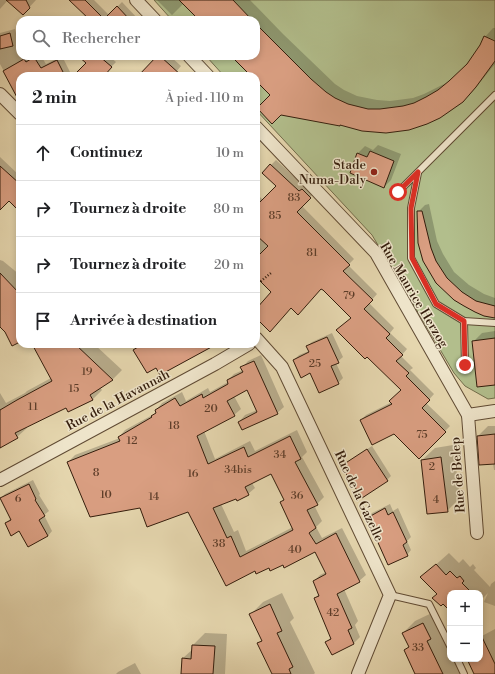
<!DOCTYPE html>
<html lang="fr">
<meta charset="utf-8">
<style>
:root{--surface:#fff;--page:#f6f6f6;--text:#202124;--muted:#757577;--line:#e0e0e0}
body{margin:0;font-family:"Libre Bodoni",serif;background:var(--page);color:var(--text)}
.controls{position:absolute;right:12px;bottom:12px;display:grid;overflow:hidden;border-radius:8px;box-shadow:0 2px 6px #0003}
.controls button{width:36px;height:36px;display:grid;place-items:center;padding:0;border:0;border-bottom:1px solid var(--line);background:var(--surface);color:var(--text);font:20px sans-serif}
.stop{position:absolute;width:12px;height:12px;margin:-9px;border:3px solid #d93025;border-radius:50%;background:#fff}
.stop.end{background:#d93025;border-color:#fff;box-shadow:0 1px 4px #0008}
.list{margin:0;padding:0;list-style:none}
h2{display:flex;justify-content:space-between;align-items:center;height:52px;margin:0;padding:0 16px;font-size:17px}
h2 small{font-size:13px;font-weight:400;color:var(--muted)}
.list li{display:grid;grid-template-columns:26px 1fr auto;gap:12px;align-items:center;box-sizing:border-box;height:56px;padding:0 16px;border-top:1px solid var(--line)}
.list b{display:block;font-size:15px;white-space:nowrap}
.list em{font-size:13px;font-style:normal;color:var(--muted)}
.icon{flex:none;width:22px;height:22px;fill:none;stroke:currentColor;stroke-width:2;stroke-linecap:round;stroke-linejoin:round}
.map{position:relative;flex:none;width:495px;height:674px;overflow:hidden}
.search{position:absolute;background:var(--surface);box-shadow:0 2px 6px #0003;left:16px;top:16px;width:244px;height:44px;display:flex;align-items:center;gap:10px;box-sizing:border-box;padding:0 14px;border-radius:12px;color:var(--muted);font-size:15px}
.panel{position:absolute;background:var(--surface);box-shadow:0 2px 6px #0003;left:16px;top:72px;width:244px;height:276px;border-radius:12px}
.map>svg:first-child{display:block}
</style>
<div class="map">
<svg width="495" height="674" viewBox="0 0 495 674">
<rect width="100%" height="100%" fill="#e5d6ae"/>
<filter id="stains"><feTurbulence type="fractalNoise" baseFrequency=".005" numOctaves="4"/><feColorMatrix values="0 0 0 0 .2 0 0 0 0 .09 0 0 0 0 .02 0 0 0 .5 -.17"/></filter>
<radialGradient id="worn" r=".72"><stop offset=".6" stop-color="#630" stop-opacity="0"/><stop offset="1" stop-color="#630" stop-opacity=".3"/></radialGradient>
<polygon fill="#b2be8c" stroke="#736e4c" points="154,0 495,0 495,398 488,399 465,386 454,373 372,235 256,110 256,76 224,76 206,56 256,56 256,20 172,20"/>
<g fill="#0003" fill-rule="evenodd">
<polygon points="0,0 36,0 23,14 8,0 0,9"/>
<polygon points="70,0 94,0 109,15 122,2 139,20 80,20 85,15"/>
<polygon points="157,0 250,0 283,34 335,84 344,90 357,96 377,100 390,101 413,98 424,94 448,82 466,66 481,45 485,37 493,28 495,28 495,40 487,37 486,38 495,42 495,64 472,92 463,101 439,117 258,108 271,95 256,80 256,76 252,76 239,56 256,56 256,20 200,20 184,3 172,15"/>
<polygon points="15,29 20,50 20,56 21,56 22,59 27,56 29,56 31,58 35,56 41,56 46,64 62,56 72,76 20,76 20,96 18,97 0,64 0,33"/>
<polygon points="80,56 109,56 116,62 102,76 75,76 87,63"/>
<polygon points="158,56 170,56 181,66 176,72 181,76 139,76"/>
<polygon points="378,145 401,154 391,180 384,187 351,173 358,153 365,146 373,150"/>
<polygon points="0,157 20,176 20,210 9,200 0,209"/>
<polygon points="276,160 305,187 307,184 315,192 302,206 354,259 348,265 377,294 369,303 394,328 390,333 407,349 401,356 413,368 410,370 434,394 426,403 450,426 419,458 394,433 361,420 366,415 392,402 402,390 352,317 322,287 291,307 256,317 256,310 273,292 256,276 256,193 263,200 277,186 263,173"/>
<polygon points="429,204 437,241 443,254 454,272 469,285 484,294 495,298 495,318 437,282 418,212 425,205"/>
<polygon points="0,260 3,261 20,275 20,340 6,331 0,326"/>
<polygon points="495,331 495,384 473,342 482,333"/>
<polygon points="332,333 343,357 336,363 343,378 338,383 311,372 294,360 299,355 309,351 307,346 312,342"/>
<polygon points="33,344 94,344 122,370 113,379 100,387 102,390 93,399 69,411 66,406 26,427 27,428 17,437 0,447 0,393 6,403 25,393 27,391 51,378"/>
<path d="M261,355L284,407L277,413L239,422L245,415L257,410L247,389L234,396L241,409L234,415L204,431L215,459L250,441L255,451L297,430L307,452L302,457L324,497L317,504L314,505L322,521L316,527L322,538L342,528L366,575L359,581L344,589L358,621L355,625L360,637L353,644L327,642L331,637L315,598L319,594L314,581L320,575L326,572L316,551L283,563L255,569L226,584L188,511L141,507L68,462L75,455L120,438L119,437L125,430L156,413V410L162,403L182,392L186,401L208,388L210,392L228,382V380L234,374L243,370L242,368L248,361ZM272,473L285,499L282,502L293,527L246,551L238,530L234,532L221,504L236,498L248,494L255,488L252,483Z"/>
<polygon points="488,426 495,426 495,470 494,470 493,463 478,436"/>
<polygon points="453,445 460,498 447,511 422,460 435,448"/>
<polygon points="372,446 391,476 387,480 343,466 347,462"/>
<polygon points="33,480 40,494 39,495 49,511 44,515 52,531 48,536 19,530 6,523 11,518 1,498 5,494"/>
<polygon points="390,504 393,511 398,508 411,537 407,541 411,550 407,555 368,518 372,513"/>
<polygon points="449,553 459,563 463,559 470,567 473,564 476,568 474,570 490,587 491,584 495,581 495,606 484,602 488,593 480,601 480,593 450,593 450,610 438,593 422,577"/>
<polygon points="282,593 294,618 290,622 315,673 314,674 273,674 259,643 262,640 251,614 263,602"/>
<polygon points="436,611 443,625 440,629 450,650 450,659 454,659 460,674 417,674 405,650 409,646 403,633 415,621"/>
<polygon points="495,629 495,674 476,674 468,659 480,659 480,637"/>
<polygon points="205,633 227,634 225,674 180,674 182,672 183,658 193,649 193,645"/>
<polygon points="135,663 141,674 116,674 118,672"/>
</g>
<g fill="#d99e81" stroke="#341d0c" fill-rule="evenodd">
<polygon points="6,0 26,0 30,8 23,15"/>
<polygon points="69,0 85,0 104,19 117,6 130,20 90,20"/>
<polygon points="179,0 233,0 252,20 199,20"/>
<polygon points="256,24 311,79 326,92 335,98 348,104 368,109 380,109 403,106 414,103 426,97 438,90 449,81 467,64 480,45 484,36 495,41 495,61 476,87 463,102 440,118 427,124 409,130 386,133 362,131 340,125 340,126 281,115 272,124 257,108 270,95 256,81 256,76 251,76 231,56 256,56"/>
<polygon points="10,33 13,46 0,49 0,36"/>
<polygon points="78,56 99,56 112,67 104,76 73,76 86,63"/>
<polygon points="157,56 160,56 182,76 138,76"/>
<polygon points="34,57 41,68 57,60 65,76 20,76 20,103 3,71 24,59 26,62"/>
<polygon points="370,151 394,161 384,188 350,173 357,153 367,157"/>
<polygon points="270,164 299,191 302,189 311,198 297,212 350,265 343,271 373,300 364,309 390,334 386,338 403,355 396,361 409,373 406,376 430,400 422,408 446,432 419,459 394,434 372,445 360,420 392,404 389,401 401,390 367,357 365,359 336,330 351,318 323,290 321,289 298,315 291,308 270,332 256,318 256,309 271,292 256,277 256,258 268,246 256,235 256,206 276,186 262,173"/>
<polygon points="0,166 20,184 20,212 9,201 0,210"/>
<polygon points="417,211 422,211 431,248 436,261 447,278 462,292 476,301 495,306 495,318 484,316 475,312 464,306 454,300 436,283 423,261 418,243"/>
<polygon points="0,273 20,294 20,342 12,346 5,332 0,327"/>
<polygon points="327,337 339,363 331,366 339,384 319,393 310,373 301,378 293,360 309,352 306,346"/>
<polygon points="495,338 495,385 477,387 472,341"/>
<polygon points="32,344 75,344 113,380 90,395 93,400 68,412 66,408 15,433 18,438 0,448 0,410 17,400 52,381"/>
<polygon points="143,344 217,344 160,375 156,368 147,373 133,350"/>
<path d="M254,361L278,414L242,430L238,422L257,412L247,390L227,401L235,416L197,436L208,464L244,447L248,457L290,436L301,459L295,462L318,505L307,510L316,528L309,533L316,544L336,533L360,582L337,594L352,628L348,630L354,644L332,655L325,642L331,639L314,598L319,596L313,581L326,574L315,552L284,568L283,565L270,571L269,568L256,574L255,571L226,586L188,512L147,527L140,508L90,517L67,462L120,441L118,437L152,417L151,416L156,413L155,410L175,398L180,406L202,394L203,398L228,384L227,380L243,372L240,367ZM271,474L284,500L280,502L293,530L240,557L231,536L227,538L213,508L236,499L237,501L249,495L245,487Z"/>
<polygon points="495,434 495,464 479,465 477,436"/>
<polygon points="367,449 388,481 362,498 341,466"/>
<polygon points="441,457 448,512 427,514 421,460"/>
<polygon points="29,484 36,499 35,500 45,516 39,520 48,536 28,547 19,531 11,536 5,523 11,520 0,498"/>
<polygon points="385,508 388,515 393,512 407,542 403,545 408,556 388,565 367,518"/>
<polygon points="436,564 446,575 450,571 457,578 460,576 464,581 462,583 472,593 450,593 450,611 443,604 441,606 432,598 437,594 420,577"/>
<polygon points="270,604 282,631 277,633 293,667 289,669 291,674 272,674 257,643 262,641 249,614"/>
<polygon points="423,623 431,639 427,641 443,674 415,674 404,650 409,647 402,633"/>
<polygon points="480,633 495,664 495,674 474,674 467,659 480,659"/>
<polygon points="192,645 215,646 213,674 181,674 182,658 191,659"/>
</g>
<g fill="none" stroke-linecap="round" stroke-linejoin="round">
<g stroke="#604b34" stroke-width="8">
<g id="lane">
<polyline points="418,173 411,208 411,258 436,304 464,321 495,323"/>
<polyline points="398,192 495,95"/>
<polyline points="464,321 465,365"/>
<polyline points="390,595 429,604 450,646"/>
<polyline points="457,659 464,674"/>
</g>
</g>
<g stroke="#604b34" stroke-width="14">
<g id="street">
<polyline points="136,0 155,20"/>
<polyline points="189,56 208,76"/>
<polyline points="0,94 20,114"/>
<polyline points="256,127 376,253 468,415 495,411"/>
<polyline points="256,338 282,367 390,595 358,674"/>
<polyline points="468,415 477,533"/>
<polyline points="0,480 215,364 249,344"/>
</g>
</g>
<polyline stroke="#341d0c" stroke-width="2.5" stroke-dasharray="1 2" stroke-linecap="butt" points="256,285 271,273"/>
<use href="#lane" stroke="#eee4ca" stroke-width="6"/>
<use href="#street" stroke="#eee4ca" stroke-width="12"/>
</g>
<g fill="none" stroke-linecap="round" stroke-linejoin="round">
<polyline stroke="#d93025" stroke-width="5" points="398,192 418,172 411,208 412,258 436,304 464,321 465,365"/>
</g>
<circle fill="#8f2418" stroke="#eee4ca" stroke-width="1.5" cx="374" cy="172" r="4"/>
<g text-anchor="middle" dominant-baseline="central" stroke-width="3" stroke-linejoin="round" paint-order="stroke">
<g font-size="11" fill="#5d3d29">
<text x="294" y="198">83</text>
<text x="275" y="216">85</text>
<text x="312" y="253">81</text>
<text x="349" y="296">79</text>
<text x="315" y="364">25</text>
<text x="87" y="372">19</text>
<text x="74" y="389">15</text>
<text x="33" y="407">11</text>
<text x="211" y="409">20</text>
<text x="174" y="426">18</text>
<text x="422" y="435">75</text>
<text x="132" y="441">12</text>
<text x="280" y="455">34</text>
<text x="432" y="467">2</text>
<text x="238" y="470">34bis</text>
<text x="96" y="473">8</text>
<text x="193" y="474">16</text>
<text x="106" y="495">10</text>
<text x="297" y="496">36</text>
<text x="154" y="497">14</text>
<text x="18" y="499">6</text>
<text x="436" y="500">4</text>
<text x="219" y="544">38</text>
<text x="295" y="550">40</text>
<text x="333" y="613">42</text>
<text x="418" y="648">33</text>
</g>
<g font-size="13" fill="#341d0c" stroke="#eee4ca" text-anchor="end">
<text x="366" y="165">Stade<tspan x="366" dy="15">Numa-Daly</tspan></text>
</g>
<g font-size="13" fill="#341d0c" stroke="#eee4ca">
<text transform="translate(414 295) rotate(59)">Rue Maurice Herzog</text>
<text transform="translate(118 400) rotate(-28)">Rue de la Havannah</text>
<text transform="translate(458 475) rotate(-94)">Rue de Belep</text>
<text transform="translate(359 496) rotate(65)">Rue de la Gazelle</text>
</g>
</g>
<rect width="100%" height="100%" filter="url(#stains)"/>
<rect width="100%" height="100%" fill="url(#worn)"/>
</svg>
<div class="controls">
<button>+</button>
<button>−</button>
</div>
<div class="stop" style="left:398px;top:192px"></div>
<div class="stop end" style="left:465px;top:365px"></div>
<div class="search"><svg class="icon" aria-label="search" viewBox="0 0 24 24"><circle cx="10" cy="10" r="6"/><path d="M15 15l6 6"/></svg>Rechercher</div>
<section class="panel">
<h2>2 min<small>À pied · 110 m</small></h2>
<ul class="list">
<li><svg class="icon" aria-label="ahead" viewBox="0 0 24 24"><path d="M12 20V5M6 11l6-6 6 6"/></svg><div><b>Continuez</b></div><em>10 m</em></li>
<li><svg class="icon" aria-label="right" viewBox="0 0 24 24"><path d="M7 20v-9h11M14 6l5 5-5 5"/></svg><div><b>Tournez à droite</b></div><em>80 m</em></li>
<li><svg class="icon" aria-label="right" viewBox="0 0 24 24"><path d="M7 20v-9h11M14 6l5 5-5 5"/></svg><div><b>Tournez à droite</b></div><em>20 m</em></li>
<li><svg class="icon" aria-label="arrive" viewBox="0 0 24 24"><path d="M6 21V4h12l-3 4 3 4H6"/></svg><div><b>Arrivée à destination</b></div></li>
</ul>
</section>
</div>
